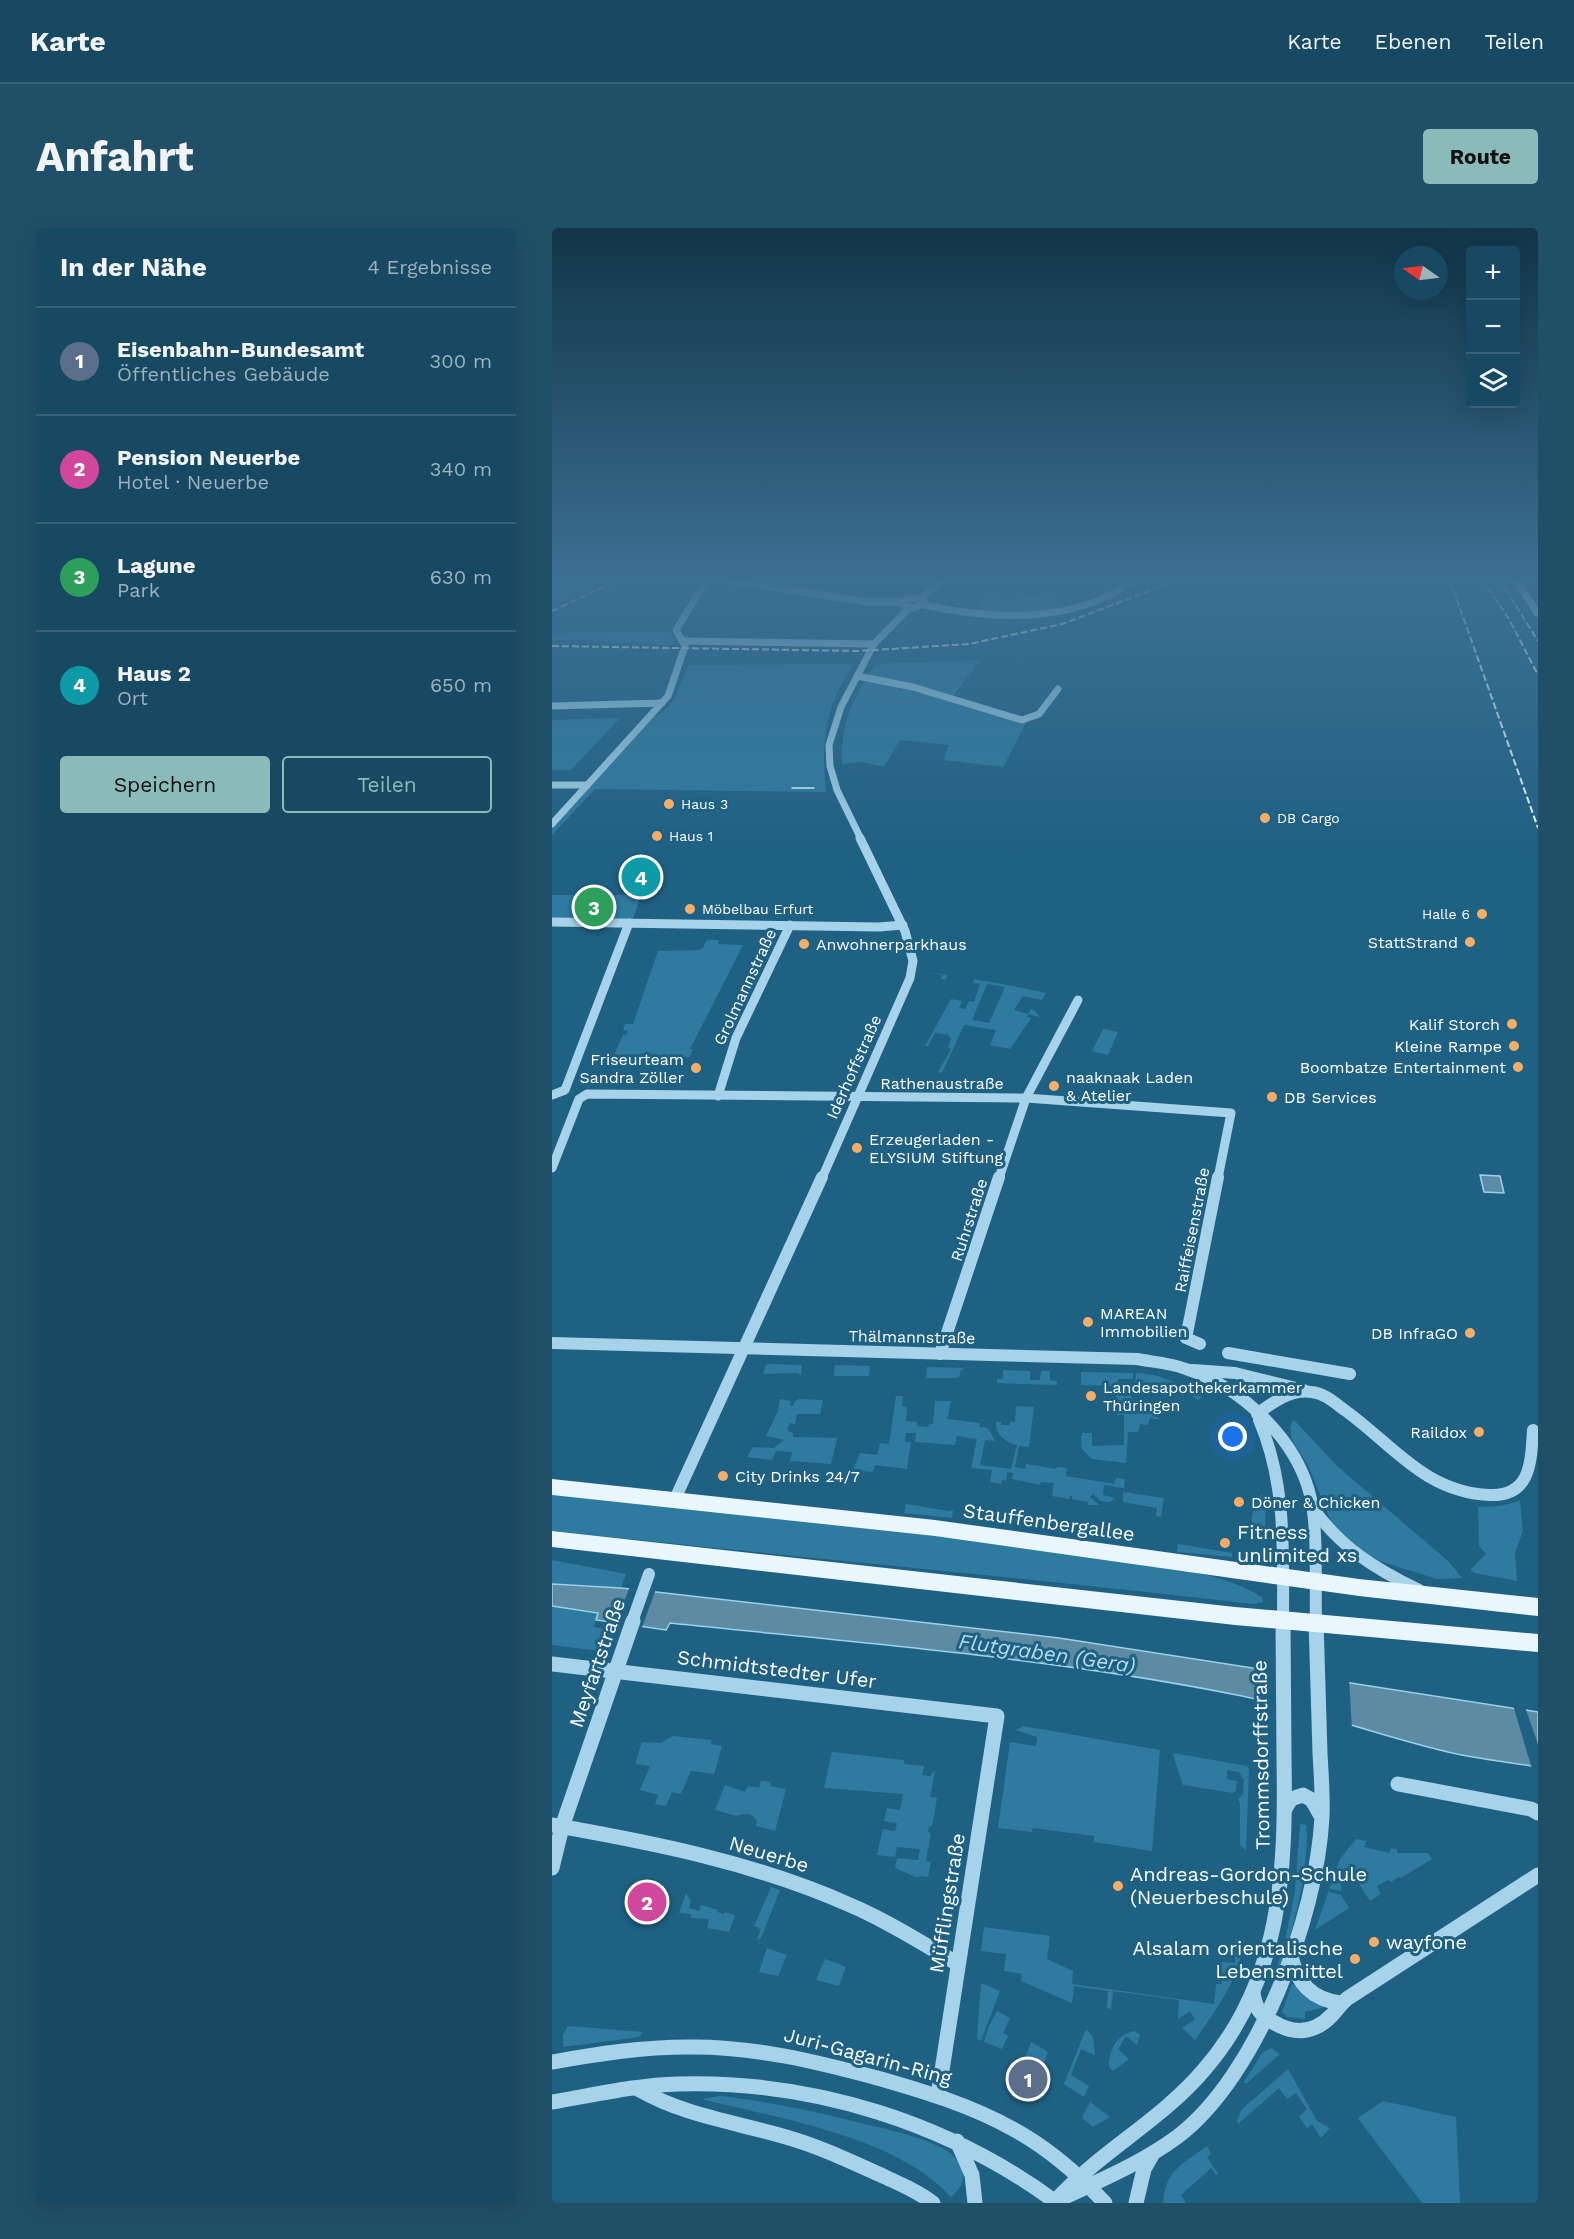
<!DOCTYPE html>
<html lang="de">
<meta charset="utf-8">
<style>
:root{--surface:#174962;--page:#205068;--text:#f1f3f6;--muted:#9eb2be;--line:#366177;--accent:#8bbbb9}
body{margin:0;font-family:"Work Sans",sans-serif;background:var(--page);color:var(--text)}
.controls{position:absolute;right:18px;top:18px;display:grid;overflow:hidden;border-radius:6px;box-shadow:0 6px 24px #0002}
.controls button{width:54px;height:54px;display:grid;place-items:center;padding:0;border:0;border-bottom:2px solid var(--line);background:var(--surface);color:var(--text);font:30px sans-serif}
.compass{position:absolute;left:842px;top:18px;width:54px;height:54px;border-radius:50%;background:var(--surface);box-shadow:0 6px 24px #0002;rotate:284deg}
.you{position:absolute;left:681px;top:1209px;width:21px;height:21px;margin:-15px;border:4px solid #fff;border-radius:50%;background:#1a73e8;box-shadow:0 0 0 9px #1a73e833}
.badge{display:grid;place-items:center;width:39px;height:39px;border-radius:50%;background:var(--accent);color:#fff;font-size:20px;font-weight:700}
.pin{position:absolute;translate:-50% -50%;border:3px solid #fff;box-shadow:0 2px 6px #0006}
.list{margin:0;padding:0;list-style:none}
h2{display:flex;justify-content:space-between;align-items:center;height:78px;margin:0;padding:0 24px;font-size:26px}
h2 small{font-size:20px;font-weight:400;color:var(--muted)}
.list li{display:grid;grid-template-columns:39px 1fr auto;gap:18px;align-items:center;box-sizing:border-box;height:108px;padding:0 24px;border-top:2px solid var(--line)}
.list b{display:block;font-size:22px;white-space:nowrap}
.list p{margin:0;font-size:20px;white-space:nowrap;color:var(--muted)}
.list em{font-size:20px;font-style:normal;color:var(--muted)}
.actions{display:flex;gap:12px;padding:18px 24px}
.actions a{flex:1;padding:14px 0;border:2px solid var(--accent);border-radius:6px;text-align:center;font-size:21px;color:var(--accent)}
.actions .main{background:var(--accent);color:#111}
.icon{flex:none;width:33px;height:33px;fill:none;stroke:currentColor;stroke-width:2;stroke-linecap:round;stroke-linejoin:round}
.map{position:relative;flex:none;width:986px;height:1975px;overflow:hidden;border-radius:6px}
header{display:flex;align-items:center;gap:36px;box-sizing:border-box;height:84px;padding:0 30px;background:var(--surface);border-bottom:2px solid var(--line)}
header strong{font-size:28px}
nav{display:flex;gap:33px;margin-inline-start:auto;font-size:21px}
.intro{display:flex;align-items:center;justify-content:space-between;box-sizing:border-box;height:144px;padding:0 36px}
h1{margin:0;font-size:42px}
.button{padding:15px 27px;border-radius:6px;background:var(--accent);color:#111;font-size:21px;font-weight:700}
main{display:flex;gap:36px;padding:0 36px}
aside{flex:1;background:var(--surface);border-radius:6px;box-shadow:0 6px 24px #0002}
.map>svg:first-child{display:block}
</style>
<header>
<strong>Karte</strong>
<nav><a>Karte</a><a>Ebenen</a><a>Teilen</a></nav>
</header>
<div class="intro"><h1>Anfahrt</h1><a class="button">Route</a></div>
<main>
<aside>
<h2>In der Nähe<small>4 Ergebnisse</small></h2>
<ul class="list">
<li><span class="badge" style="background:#5c6f8a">1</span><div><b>Eisenbahn-Bundesamt</b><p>Öffentliches Gebäude</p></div><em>300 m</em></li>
<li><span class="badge" style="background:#d1479c">2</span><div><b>Pension Neuerbe</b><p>Hotel · Neuerbe</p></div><em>340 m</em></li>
<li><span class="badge" style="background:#2e9e5b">3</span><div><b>Lagune</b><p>Park</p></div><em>630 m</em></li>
<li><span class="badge" style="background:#0f9aa8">4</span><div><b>Haus 2</b><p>Ort</p></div><em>650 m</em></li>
</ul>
<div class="actions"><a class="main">Speichern</a><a>Teilen</a></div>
</aside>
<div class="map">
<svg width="986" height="1975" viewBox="0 0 986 1975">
<rect width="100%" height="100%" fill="#1f6183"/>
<g fill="#2f7ba0" fill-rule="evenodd">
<polygon points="49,352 0,372 0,354"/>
<polygon points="497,365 516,378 482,386 422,384 435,368 457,372"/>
<polygon points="117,403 124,414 121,417 34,412 0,412 0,405"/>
<path d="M428,432L401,468L476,491L451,539L391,532L397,517L348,512L332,539L311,534L290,536C289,493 300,472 323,436Z"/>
<path d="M301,436C296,447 287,458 283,470C270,501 271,531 274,564L43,561L0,607V601L103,488C122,482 130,453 136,437Z"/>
<polygon points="68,490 19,542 0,542 0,492"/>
<polygon points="0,667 89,667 81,691 0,691"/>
<polygon points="157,712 167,712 166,716 191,717 138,821 141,821 138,829 61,829 71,807 74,807 76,803 71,802 73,796 81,796 106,723 146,722 151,720 154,713"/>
<path d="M372,744C414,749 453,756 494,765L490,772L471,768L462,782L476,786L479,781L483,783L488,789L476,786L475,789L479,790L458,821L438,817L444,802L412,797L390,845L386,844L399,821L396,820L399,810L397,809V807L383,805L376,818H373L399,771L410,773L407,780L413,781L417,773L422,774L428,756L421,755L422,751L395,747L394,751H389L391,747ZM435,756L453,759L437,795L420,792Z"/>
<polygon points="551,801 566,804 556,827 540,823"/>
<polygon points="216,1136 250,1137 249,1147 245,1145 211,1146 214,1137"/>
<polygon points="283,1137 318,1138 317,1148 282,1148"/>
<polygon points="375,1139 413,1140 409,1142 407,1149 403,1150 374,1150"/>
<polygon points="451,1142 478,1143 478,1152 488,1152 489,1143 498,1143 498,1152 505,1153 505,1157 445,1155 445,1151 451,1151"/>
<polygon points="529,1144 581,1145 581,1151 566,1151 566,1158 580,1159 579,1175 593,1176 608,1192 598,1190 596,1197 588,1196 586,1204 576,1204 574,1235 540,1231 530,1221 529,1208 532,1203 532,1205 540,1205 540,1218 572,1217 572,1187 565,1187 565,1179 561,1179 564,1167 561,1165 561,1158 529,1157"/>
<path d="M584,1145C607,1145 630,1157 650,1168L646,1172C622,1152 613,1155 583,1155Z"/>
<path d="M344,1168H351L350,1178L355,1179L354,1193L365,1194V1198L376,1199L377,1196H381L383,1173H399L395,1191L428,1195L427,1199L436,1200L443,1213L433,1212L428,1237L459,1241L465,1217C454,1215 443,1206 444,1194H449V1197H458V1194H463L464,1178L482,1179L477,1219L467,1218L463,1239L473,1241L474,1236L504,1241L505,1239L515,1240L514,1248L562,1256L564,1250L573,1251L572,1260L552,1257L551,1267L563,1270L558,1274L549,1273L541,1266L538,1269L547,1277H535L536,1274L520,1271V1268H518L517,1271L500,1268L502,1255L489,1254L488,1257L460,1251L461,1245L455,1244L454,1253L450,1252L449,1256L438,1254L440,1242L419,1240L425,1211L405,1208L403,1217L363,1214L364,1205H354L353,1214H359L355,1241L323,1237L321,1244L301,1242L308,1225L325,1227L328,1215L337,1216Z"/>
<polygon points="228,1171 239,1173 238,1178 241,1178 243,1173 247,1171 271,1172 268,1186 245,1186 243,1196 238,1195 235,1203 241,1205 241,1209 285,1210 279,1236 238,1233 240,1224 224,1223 220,1232 195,1229 201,1219 222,1220 232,1212 214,1208 226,1183"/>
<polygon points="741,1191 785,1238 896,1333 910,1350 885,1351 815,1329 780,1296 756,1237 740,1212 738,1200"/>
<polygon points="571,1264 612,1270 609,1289 604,1288 605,1280 571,1274"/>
<path d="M0,1267C179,1286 360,1301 538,1329C594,1338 661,1339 710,1369L711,1374L701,1376C468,1349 234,1328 0,1303Z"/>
<polygon points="708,1267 714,1268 713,1304 699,1302 702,1270 708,1271"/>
<polygon points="968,1273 971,1303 963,1324 965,1353 923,1345 918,1342 934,1326 927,1318 926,1279 948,1278"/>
<polygon points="354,1276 396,1283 401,1282 400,1290 352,1285"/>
<polygon points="626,1316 680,1325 680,1329 625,1324"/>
<polygon points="0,1332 74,1346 69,1360 0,1356"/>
<polygon points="0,1378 46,1385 42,1399 60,1402 55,1416 48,1423 0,1417"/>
<polygon points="471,1498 608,1522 600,1623 542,1614 542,1608 481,1600 480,1604 446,1600 458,1514 484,1518 485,1509 464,1502"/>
<polygon points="121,1508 160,1512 159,1516 170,1518 162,1546 139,1543 129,1566 120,1564 114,1578 103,1576 106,1567 88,1562 98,1538 83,1536 90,1514 108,1515"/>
<polygon points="280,1524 352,1532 352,1536 372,1538 370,1547 378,1548 383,1542 378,1569 385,1570 380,1598 377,1598 376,1604 379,1605 374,1633 379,1634 376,1649 367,1648 366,1650 343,1640 345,1630 366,1632 368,1621 345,1619 343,1629 325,1627 331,1601 343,1603 345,1595 332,1593 335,1580 348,1582 351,1566 272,1560"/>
<polygon points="622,1525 695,1538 697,1542 694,1622 688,1617 688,1575 686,1571 691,1566 692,1552 687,1544 675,1542 675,1551 685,1553 684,1562 681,1565 631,1557 621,1527"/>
<path d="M209,1553L219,1554L218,1558L234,1561L223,1603L204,1598L205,1593C200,1585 194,1584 185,1588L163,1582L173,1557L193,1564L196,1558L207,1560Z"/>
<path d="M748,1596L754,1597L755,1606C754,1660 740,1704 723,1755L721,1750L732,1718L743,1663Z"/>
<polygon points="804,1611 814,1613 812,1619 838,1625 839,1620 845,1621 845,1625 876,1625 880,1631 849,1650 847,1649 839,1654 836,1652 825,1658 829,1666 818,1673 802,1648 790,1645 789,1663 778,1661 777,1664 789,1667 797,1680 763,1702 788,1631"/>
<polygon points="219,1659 228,1662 209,1710 205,1712 209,1701 202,1698"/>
<polygon points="134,1665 139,1673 137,1680 147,1683 149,1677 166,1682 165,1684 172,1686 173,1684 183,1687 177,1704 155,1700 157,1691 139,1690 139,1686 127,1685"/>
<path d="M432,1699L498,1708L495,1731L521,1743L520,1756L662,1776L664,1756H670V1734L683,1735V1711L692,1712C688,1750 664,1782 643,1812L630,1800L643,1791L638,1783L626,1791L627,1772L561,1763L559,1781L555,1780L556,1763L522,1758L520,1775L469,1753L470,1746L452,1743L454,1726L429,1723Z"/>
<polygon points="215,1720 235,1727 226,1748 207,1744"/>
<polygon points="273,1731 294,1739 287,1758 264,1752"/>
<polygon points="429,1755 448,1763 429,1813 425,1811"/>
<polygon points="740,1756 743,1757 774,1779 753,1784 753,1791 735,1789 730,1784"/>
<polygon points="445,1783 458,1790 451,1805 456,1808 450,1821 432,1814 436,1800"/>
<polygon points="16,1798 91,1804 87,1809 11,1819 11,1807"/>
<polygon points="534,1801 541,1809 543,1827 529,1821 519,1847 537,1858 532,1869 512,1856"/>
<path d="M582,1803L588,1807L585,1817L574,1808L566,1821L577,1831L561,1843L557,1839C557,1822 564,1807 582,1803Z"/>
<polygon points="479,1814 496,1824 490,1840 473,1831"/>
<polygon points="719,1820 728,1826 694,1856 692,1854 710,1825"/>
<polygon points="736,1841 765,1893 778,1900 769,1910 760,1896 755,1900 747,1889 755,1881 744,1865 735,1871 727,1860 686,1896 685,1894 689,1882"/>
<path d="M168,1868C217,1873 265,1884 313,1896C338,1902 366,1908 388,1919C411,1930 421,1952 399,1969C344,1908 227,1891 150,1871Z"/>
<polygon points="831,1873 904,1889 908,1975 870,1975 814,1901 806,1890"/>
<polygon points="538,1874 558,1889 541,1899 530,1890"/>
<path d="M655,1918L659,1926L655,1929L666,1946L664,1947L659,1940L629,1967L634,1975H611C614,1941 630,1937 655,1918Z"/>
</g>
<g fill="#5d8ba3" stroke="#9ad1eb" stroke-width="1.5">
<polygon points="928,947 948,948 952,965 932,964"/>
<path d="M0,1356L69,1360L507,1410L986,1484V1539C956,1534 926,1531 896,1524C827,1508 760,1482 690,1468C502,1430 308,1415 118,1395L114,1402L44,1392L46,1385L0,1378Z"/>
</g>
<g fill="#1f6183">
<polygon points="78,1358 104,1361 89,1402 63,1398"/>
<polygon points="708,1438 797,1452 800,1501 710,1477"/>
<polygon points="961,1477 973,1479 986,1516 986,1542 980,1541"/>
</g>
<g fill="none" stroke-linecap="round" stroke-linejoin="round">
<g stroke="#a6d3e9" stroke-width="7">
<polyline points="175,352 314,374 351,374"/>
<polygon points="361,370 371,371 373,375 361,380 351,376 354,371"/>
<polyline points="369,371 391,352"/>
<path d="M372,377C441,392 522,397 582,352"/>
<polyline points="131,413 322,416"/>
<polyline points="305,448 361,459 470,492 487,486 506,461"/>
<polyline points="0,478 110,475"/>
<polyline points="0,557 35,557"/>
<polyline points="0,596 116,468 133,418 124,402 155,352"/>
<polyline points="309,611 285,562 278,538 277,517 289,479 322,416 358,379"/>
</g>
<g stroke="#a6d3e9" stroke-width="9">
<polyline points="0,694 327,699 351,697"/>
<polyline points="0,867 13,862 77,695"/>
<polyline points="166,868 184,810 238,697"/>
<polyline points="0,940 27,871 35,866 474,870 679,885 666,950"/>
<polyline points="270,950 358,750 361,733 353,703 308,610"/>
<polyline points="447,950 474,870 526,772"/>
</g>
<g stroke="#a6d3e9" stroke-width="12">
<path d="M0,1115L585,1131C601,1134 619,1135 634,1141C691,1160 746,1212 759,1271C766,1306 763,1358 764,1394"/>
<polyline points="648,1116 634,1110 666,949"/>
<polyline points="676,1125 798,1146"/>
<polyline points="388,1126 447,949"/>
<polyline points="641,1142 683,1145 752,1162"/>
<path d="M705,1186C720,1175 739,1161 759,1164C773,1165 783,1175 794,1183C842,1218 873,1264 937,1267C979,1269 979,1234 981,1202"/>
<path d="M707,1192C735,1257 731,1325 731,1394"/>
<polyline points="123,1271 270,949"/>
<path d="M760,1279C788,1319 823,1341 867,1362"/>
<polyline points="80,1394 97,1346"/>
</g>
<g stroke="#a6d3e9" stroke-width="15">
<polyline points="0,1436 445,1488 386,1868"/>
<polyline points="846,1556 979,1581 986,1585"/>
<polyline points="733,1581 739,1571 751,1567 760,1572 768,1586"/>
<path d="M0,1597C102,1615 204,1635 298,1677C336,1693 371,1716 406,1736"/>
<polyline points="0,1640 10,1599 81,1393"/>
<path d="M739,1729C746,1756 760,1771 788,1775"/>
<path d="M701,1765C703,1779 708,1787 721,1794C742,1807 762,1806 780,1787C786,1781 789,1775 796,1770L986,1647"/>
<path d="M0,1834C45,1826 90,1819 136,1819C202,1818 266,1834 329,1851C374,1864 420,1878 461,1901C496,1920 526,1946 553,1975"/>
<path d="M86,1861C133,1888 183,1894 234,1909C269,1919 300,1934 333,1949C350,1957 366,1963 381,1975"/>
<path d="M0,1874C42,1867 84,1857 126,1856C261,1852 397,1895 505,1975"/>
<polyline points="405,1913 420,1947 423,1975"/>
<path d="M507,1969C551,1922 609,1892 651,1843C730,1753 734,1643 732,1530C732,1484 731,1438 731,1393"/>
<path d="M500,1975C542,1955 587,1937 625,1909C706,1848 765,1688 770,1589C771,1568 769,1546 768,1525C767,1481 765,1437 764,1393"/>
<polyline points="584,1975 592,1941 600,1927"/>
</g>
<g fill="#e9f6fe" fill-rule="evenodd">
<polygon points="960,352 968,352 986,379 986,389 983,388"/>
<polygon points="0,1251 383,1292 807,1351 986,1370 986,1388 807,1368 383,1308 0,1267"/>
<polygon points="0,1303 683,1379 986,1406 986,1424 683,1397 0,1319"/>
</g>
<polyline stroke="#fff" stroke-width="1.5" points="240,560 262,560"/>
<g stroke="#fff" stroke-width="2" stroke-dasharray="7 3" stroke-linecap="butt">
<polyline points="898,352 986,600"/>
<polyline points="931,352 957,391 986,447"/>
<polyline points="948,352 986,413"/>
<polyline points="0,383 67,352"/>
<polyline points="0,418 307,423 417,416 510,396 627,352"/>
</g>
</g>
<linearGradient id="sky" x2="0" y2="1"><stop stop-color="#113548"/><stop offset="0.56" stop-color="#3c7093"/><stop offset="1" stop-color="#3c7093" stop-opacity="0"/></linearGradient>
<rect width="986" height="628" fill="url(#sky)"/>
<g fill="#f7ad66" stroke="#1f6183" stroke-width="2">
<circle cx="117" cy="576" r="6"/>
<circle cx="713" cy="590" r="6"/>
<circle cx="105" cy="608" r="6"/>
<circle cx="138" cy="681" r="6"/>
<circle cx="930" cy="686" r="6"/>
<circle cx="918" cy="714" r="6"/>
<circle cx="252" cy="716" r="6"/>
<circle cx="960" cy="796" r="6"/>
<circle cx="962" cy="818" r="6"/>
<circle cx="966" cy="839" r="6"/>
<circle cx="144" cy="840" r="6"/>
<circle cx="502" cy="858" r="6"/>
<circle cx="720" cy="869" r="6"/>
<circle cx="305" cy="920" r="6"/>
<circle cx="536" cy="1094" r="6"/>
<circle cx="918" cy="1105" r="6"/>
<circle cx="539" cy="1168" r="6"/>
<circle cx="927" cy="1204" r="6"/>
<circle cx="171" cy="1248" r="6"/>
<circle cx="687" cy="1274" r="6"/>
<circle cx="673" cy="1315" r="6"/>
<circle cx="566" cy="1658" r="6"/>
<circle cx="822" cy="1714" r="6"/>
<circle cx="803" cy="1731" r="6"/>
</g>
<g text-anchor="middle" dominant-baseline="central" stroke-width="6" stroke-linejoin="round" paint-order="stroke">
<g font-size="14" fill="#fff" stroke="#1f6183" text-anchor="start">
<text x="129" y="576">Haus 3</text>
<text x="725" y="590">DB Cargo</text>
<text x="117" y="608">Haus 1</text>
<text x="150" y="681">Möbelbau Erfurt</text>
<text x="918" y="686" text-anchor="end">Halle 6</text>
</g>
<g font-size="16" fill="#fff" stroke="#1f6183" text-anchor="start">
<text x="906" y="714" text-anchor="end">StattStrand</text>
<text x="264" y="716">Anwohnerparkhaus</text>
<text x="948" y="796" text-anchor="end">Kalif Storch</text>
<text x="950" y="818" text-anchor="end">Kleine Rampe</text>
<text x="132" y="831" text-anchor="end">Friseurteam<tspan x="132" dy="18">Sandra Zöller</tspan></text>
<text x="954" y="839" text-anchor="end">Boombatze Entertainment</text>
<text x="514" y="849">naaknaak Laden<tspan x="514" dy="18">&amp; Atelier</tspan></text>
<text x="732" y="869">DB Services</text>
<text x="317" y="911">Erzeugerladen -<tspan x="317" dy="18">ELYSIUM Stiftung</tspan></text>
<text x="548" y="1085">MAREAN<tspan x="548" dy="18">Immobilien</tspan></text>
<text x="906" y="1105" text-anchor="end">DB InfraGO</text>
<text x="551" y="1159">Landesapothekerkammer<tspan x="551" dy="18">Thüringen</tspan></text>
<text x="915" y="1204" text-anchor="end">Raildox</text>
<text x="183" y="1248">City Drinks 24/7</text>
<text x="699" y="1274">Döner &amp; Chicken</text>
</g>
<g font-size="16" fill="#fff" stroke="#1f6183">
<text transform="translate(193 759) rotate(-65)">Grolmannstraße</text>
<text transform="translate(302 839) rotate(-66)">Iderhoffstraße</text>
<text x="390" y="855">Rathenaustraße</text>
<text transform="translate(417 992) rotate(-72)">Ruhrstraße</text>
<text transform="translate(640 1002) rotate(-79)">Raiffeisenstraße</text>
<text transform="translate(360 1109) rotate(1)">Thälmannstraße</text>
</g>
<g font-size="20" fill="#fff" stroke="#1f6183">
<text transform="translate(497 1294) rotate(8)">Stauffenbergallee</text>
<text transform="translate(45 1435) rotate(-71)">Meyfartstraße</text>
<text transform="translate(225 1441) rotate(7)">Schmidtstedter Ufer</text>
<text transform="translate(709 1527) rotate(-91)">Trommsdorffstraße</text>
<text transform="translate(217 1626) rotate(17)">Neuerbe</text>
<text transform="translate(395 1675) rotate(-81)">Müfflingstraße</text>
<text transform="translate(316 1828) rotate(15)">Juri-Gagarin-Ring</text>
</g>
<g font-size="20" fill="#fff" stroke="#1f6183" text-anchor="start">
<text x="685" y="1304">Fitness<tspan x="685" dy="23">unlimited xs</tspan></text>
<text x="578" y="1646">Andreas-Gordon-Schule<tspan x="578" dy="23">(Neuerbeschule)</tspan></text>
<text x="834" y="1714">wayfone</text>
<text x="791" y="1720" text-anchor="end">Alsalam orientalische<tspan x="791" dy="23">Lebensmittel</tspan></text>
</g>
<g font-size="21" font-style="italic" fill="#b2dcf1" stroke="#1f6183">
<text transform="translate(495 1425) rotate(8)">Flutgraben (Gera)</text>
</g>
</g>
</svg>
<div class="controls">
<button>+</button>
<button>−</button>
<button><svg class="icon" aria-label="layers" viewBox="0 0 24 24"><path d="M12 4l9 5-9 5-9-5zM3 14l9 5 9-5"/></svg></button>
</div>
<svg class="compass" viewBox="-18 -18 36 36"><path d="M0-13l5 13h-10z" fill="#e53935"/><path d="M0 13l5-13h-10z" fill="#9eb2be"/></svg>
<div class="you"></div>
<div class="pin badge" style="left:476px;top:1851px;background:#5c6f8a">1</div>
<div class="pin badge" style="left:95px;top:1674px;background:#d1479c">2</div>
<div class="pin badge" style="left:42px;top:679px;background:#2e9e5b">3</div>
<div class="pin badge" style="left:89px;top:649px;background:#0f9aa8">4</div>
</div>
</main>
